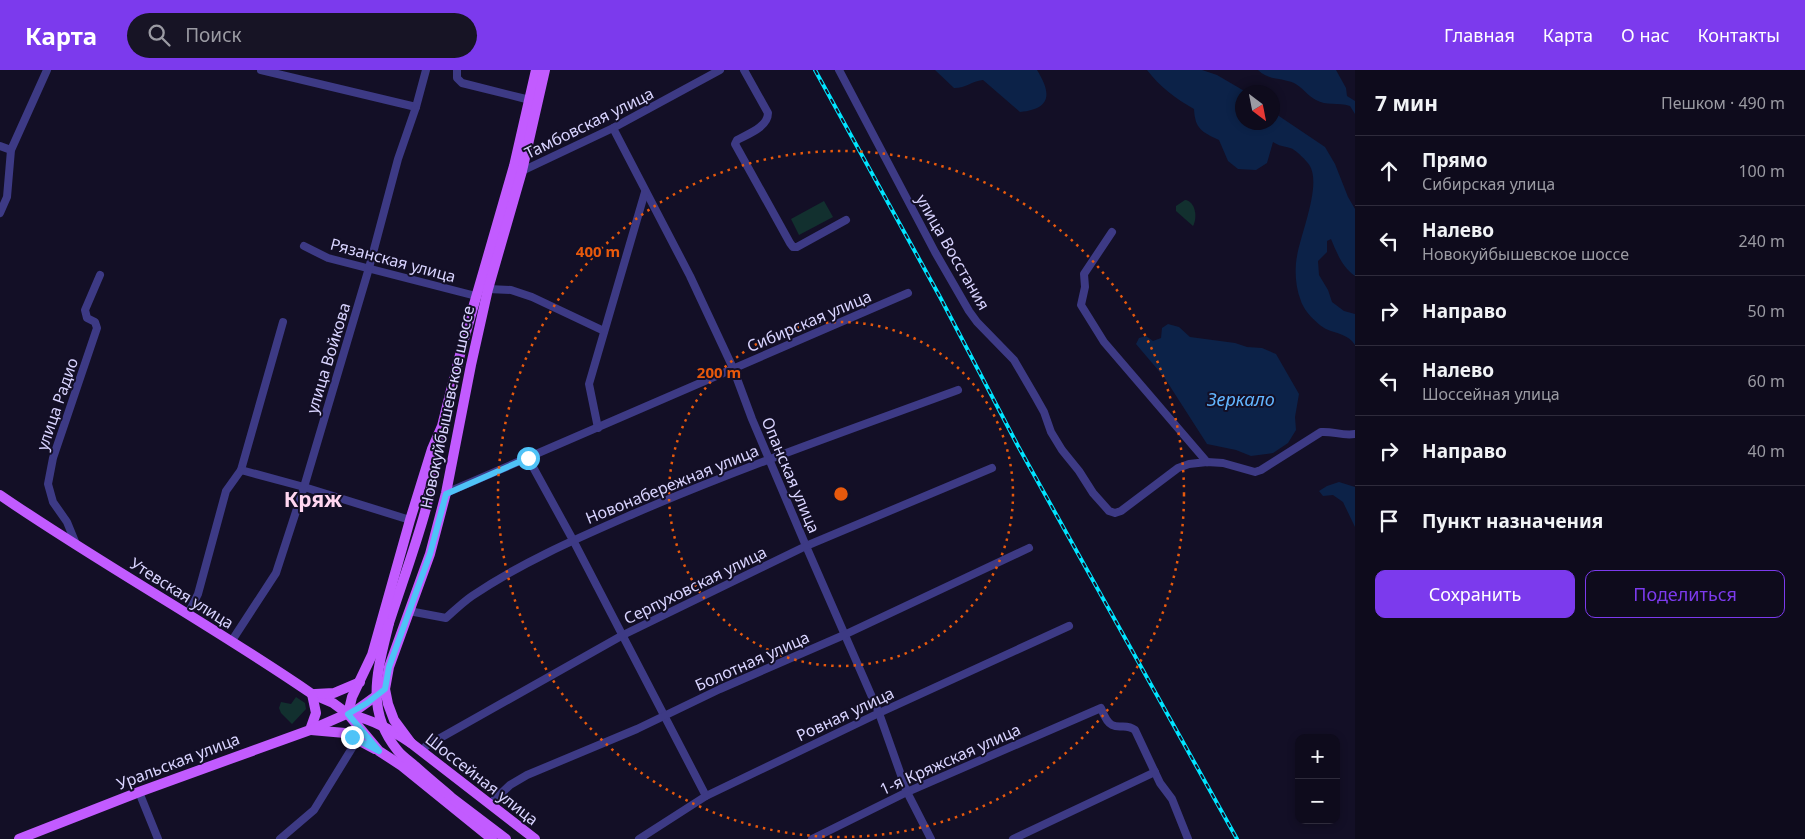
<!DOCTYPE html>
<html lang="ru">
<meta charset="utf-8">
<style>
:root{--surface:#0e0b1c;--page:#171425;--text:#f1f3f6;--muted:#9b9ba3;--line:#2e2b3b;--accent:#7c3aed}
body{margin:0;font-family:"Noto Sans",sans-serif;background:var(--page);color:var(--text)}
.controls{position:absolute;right:15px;bottom:15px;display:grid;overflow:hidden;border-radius:10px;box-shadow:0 2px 8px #0003}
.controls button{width:45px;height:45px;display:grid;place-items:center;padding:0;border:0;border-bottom:1px solid var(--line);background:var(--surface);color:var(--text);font:25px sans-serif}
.compass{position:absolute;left:1235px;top:15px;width:45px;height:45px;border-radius:50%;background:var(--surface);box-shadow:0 2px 8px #0003;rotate:148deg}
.stop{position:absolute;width:15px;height:15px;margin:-11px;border:4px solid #4fc3f7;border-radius:50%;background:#fff}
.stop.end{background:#4fc3f7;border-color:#fff;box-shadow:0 1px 5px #0008}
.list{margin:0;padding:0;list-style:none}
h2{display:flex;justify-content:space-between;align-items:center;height:65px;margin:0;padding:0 20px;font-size:21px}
h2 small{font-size:16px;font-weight:400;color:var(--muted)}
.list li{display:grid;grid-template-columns:32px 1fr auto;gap:15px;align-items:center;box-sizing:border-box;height:70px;padding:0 20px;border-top:1px solid var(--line)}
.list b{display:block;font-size:19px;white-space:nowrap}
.list p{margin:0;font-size:16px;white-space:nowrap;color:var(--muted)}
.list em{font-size:16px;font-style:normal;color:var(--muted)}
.actions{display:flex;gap:10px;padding:15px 20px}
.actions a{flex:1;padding:11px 0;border:1px solid var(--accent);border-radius:10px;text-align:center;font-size:18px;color:var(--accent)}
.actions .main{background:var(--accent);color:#fff}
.icon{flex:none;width:28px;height:28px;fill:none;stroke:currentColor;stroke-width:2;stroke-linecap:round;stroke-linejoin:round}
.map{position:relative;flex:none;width:1355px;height:769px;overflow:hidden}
header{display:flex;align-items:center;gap:30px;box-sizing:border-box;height:70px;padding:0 25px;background:var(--accent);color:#fff}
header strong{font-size:24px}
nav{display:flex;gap:28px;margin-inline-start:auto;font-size:18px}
.search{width:350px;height:45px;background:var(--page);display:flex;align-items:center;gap:12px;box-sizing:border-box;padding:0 18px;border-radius:28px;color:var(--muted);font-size:19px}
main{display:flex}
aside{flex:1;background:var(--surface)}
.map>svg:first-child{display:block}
</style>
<header>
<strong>Карта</strong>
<div class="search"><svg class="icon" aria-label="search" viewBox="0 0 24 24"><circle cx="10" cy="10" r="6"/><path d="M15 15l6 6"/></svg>Поиск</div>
<nav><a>Главная</a><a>Карта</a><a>О нас</a><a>Контакты</a></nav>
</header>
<main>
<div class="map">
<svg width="1355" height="769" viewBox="0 0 1355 769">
<rect width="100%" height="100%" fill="#130f26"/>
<g fill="#12302f">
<path d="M1185,130C1195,131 1198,147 1193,156L1176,141V136Z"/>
<polygon points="824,131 833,147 799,165 791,149"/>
<polygon points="296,627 305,633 306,639 292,654 281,643 279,638 281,632 291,634"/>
</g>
<g fill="#0c2248">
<path d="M935,0H1037C1052,24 1051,39 1020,42L983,10C971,11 967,18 954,18Z"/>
<path d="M1147,0H1202L1217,5L1246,22H1242V52H1272L1273,42L1325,77L1335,94L1348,127L1355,139V206C1342,197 1337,183 1331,169L1327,171V182L1318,191L1319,205L1328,220L1332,232L1344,241L1355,244V275C1348,264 1337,264 1326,259C1317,254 1304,241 1301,231C1296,219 1295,205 1296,193C1298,169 1322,118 1310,96C1307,91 1295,79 1290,78C1283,76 1279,76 1273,72L1267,93L1256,100L1238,99L1228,91L1219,70C1202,62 1195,59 1194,39C1176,29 1159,16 1147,0Z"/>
<path d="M1258,0H1336L1346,18L1347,26L1355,31V44L1350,36C1338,32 1326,36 1316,30C1308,26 1302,17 1294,13C1281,7 1269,11 1258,0Z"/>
<polygon points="1168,254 1179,257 1190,267 1235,273 1247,277 1262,278 1276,284 1299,324 1295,347 1296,360 1288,373 1273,383 1251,386 1236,380 1207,374 1164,307 1136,274 1139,268 1146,266 1153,271 1161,268 1162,258"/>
<polygon points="1339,412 1355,417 1355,457 1343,432 1333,425 1323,426 1319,421 1327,416"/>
</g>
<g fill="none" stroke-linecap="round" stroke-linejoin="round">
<g stroke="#3d3a85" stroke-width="8">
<polyline points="261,0 416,37"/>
<polyline points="457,0 457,8 462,13 530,30"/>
<path d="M744,0L768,43C768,57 748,64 737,70L735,74L790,173L793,177H797L846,150"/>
<path d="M839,0L935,182L969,241L977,252L1014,290L1035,326L1044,342L1051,362L1062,380L1079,401L1093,423L1109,441L1115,443L1121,441L1178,398L1189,394L1207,392L1223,393L1255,402L1261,400L1321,362C1333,361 1342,366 1355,364"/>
<polyline points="613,58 690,206 733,298 752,349 806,476 879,643 907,722 931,769"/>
<polyline points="0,76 11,80"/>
<polyline points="522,101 613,58 720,0"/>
<polyline points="0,143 7,127 11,80 47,0"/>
<polyline points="1112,162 1084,204 1085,217 1081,235 1104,272 1207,392"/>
<polyline points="304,176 328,188 476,226"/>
<polyline points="488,219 511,220 532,227 604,261"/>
<polyline points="598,358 589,314 645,122"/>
<polyline points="528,388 573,470 706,726"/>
<polyline points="241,400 283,252"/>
<polyline points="446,423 908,223"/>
<polyline points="76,474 67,452 53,432 48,414 53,388 97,258 95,252 87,248 85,240 100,205"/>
<path d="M409,541L446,548C454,541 462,533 472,526C522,492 578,468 633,444C740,398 849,360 958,320"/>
<polyline points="188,544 198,524 226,421 241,400 304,417 410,450"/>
<polyline points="231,572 276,503 304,417 369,198 398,89 416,37 426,0"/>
<polyline points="422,681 426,676 623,565 806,476 992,398"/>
<polyline points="139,722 158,769"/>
<polyline points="490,734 510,715 527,705 637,659 720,619 844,565 1029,478"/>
<polyline points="280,769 314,740 357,670"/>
<polyline points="639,769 706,726 879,643 1069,556"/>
<path d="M812,769L907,722L1101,638C1103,643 1106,652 1112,655C1120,659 1126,653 1135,660L1160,713L1172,729L1188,769"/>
<polyline points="1013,769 1155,702"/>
</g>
<g stroke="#c25bff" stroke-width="10">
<path d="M0,425C102,495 210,554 312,624L333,633L348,644L379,681L402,696L492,769"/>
<path d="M389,553C408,494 434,429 440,367"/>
<polyline points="315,624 334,623 360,612"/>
<polyline points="348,644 352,627 372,585 410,450 432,379 442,356 464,269 514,96 536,0"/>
<path d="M348,644C373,650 390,659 411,673L535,769"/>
<polyline points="310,660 316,643 312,624"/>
<polyline points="311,660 345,663 375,679"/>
<polyline points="411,673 394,650 388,634 385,619 389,597 430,484 446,423 471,295 488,219 522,101 545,0"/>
<polyline points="452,728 506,769"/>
<polyline points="19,769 139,722 310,660 358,639 383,621"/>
</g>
<g stroke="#00e5ff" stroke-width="4">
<polyline id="rail" points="815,0 940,227 1018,376 1237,769"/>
</g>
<use href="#rail" stroke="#130f26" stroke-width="2" stroke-dasharray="5.5" stroke-linecap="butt"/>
<path stroke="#c25bff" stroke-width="10" d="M389,553C378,599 364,640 398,681C402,686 409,691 415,696C426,706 438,716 450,726"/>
</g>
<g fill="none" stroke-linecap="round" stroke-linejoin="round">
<polyline stroke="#4fc3f7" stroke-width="6" points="352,667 379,681 348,644 367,633 385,619 389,597 430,484 446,424 528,388"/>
</g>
<g fill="none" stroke="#e8590c" stroke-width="2.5" stroke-dasharray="2.5 5">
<circle cx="841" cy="424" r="172"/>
<circle cx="841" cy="424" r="343"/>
</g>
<g text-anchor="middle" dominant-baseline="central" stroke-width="4" stroke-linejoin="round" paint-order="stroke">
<g font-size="16" fill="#d9d4ff" stroke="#130f26">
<text transform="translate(589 53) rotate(-26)">Тамбовская улица</text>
<text transform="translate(953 182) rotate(60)">улица Восстания</text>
<text transform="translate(393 190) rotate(15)">Рязанская улица</text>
<text transform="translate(809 251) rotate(-23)">Сибирская улица</text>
<text transform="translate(328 288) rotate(-73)">улица Войкова</text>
<text transform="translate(57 334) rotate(-71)">улица Радио</text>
<text transform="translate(447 337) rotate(-78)">Новокуйбышевское шоссе</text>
<text transform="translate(791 405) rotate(67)">Опанская улица</text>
<text transform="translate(672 414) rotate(-22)">Новонабережная улица</text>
<text transform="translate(695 515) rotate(-26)">Серпуховская улица</text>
<text transform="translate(182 523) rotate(32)">Утевская улица</text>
<text transform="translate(752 591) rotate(-24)">Болотная улица</text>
<text transform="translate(845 644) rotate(-25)">Ровная улица</text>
<text transform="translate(950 689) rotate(-24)">1-я Кряжская улица</text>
<text transform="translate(178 691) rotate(-21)">Уральская улица</text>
<text transform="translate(482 709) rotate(38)">Шоссейная улица</text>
</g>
<g font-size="18" font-style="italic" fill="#62b6ff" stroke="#130f26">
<text x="1241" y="329">Зеркало</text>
</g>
<g font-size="21" font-weight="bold" fill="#ffd6f0" stroke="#130f26">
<text x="313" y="429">Кряж</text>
</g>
</g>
<circle cx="841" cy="424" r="8" fill="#e8590c" stroke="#130f26" stroke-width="2.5"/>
<g font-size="15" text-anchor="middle" font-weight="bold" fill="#e8590c" stroke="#130f26" stroke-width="4" stroke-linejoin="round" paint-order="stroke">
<text x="598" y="187">400 m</text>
<text x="719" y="308">200 m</text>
</g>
</svg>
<div class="controls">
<button>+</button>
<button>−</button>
</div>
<svg class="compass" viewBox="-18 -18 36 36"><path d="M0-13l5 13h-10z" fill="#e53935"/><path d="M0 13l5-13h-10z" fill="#9b9ba3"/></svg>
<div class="stop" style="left:528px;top:388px"></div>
<div class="stop end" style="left:352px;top:667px"></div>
</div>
<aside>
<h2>7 мин<small>Пешком · 490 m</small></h2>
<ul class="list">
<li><svg class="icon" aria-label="ahead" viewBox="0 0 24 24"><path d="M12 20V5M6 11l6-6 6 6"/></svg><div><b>Прямо</b><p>Сибирская улица</p></div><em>100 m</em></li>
<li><svg class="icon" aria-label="left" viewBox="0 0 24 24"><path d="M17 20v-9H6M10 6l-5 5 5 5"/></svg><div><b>Налево</b><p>Новокуйбышевское шоссе</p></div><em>240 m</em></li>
<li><svg class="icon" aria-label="right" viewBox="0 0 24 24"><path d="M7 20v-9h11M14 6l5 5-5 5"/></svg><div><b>Направо</b></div><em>50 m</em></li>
<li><svg class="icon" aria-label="left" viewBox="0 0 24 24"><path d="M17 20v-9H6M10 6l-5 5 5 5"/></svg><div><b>Налево</b><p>Шоссейная улица</p></div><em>60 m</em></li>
<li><svg class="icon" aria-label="right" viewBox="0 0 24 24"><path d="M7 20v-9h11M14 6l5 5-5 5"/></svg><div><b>Направо</b></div><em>40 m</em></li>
<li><svg class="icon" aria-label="arrive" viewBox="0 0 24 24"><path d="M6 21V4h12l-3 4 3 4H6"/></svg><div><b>Пункт назначения</b></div></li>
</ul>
<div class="actions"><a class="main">Сохранить</a><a>Поделиться</a></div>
</aside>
</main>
